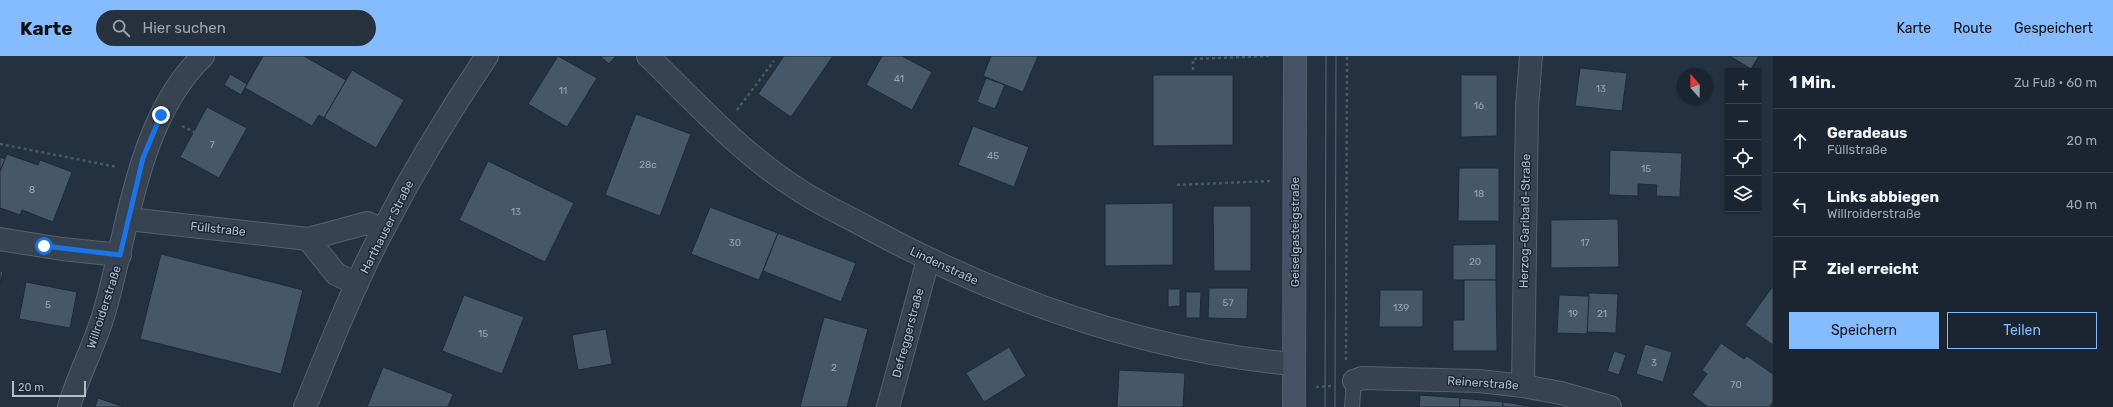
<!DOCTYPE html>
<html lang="de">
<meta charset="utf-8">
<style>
:root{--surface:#1a2531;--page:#27313d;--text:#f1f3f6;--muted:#9fa5ab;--line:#38424d;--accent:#85bbff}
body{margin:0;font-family:Rubik,sans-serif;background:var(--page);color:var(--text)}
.controls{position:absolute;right:12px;top:12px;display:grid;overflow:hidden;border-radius:0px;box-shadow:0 1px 3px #0004}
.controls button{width:36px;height:36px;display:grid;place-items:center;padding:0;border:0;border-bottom:1px solid var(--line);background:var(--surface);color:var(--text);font:20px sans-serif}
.compass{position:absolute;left:1677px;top:12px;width:36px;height:36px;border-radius:50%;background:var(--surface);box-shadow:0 1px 3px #0004;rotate:339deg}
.scale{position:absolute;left:12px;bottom:10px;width:74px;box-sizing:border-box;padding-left:4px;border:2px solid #b3becb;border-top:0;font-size:11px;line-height:14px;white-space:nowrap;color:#b3becb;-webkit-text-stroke:3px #1c2836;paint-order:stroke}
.stop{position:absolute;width:12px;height:12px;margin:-9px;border:3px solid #1a73e8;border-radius:50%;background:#fff}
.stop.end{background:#1a73e8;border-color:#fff;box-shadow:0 1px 4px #0008}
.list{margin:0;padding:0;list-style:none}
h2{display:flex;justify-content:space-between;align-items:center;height:52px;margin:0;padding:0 16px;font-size:17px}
h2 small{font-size:13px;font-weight:400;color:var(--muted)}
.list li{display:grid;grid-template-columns:26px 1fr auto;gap:12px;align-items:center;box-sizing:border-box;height:64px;padding:0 16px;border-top:1px solid var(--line)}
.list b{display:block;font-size:15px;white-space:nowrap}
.list p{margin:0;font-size:13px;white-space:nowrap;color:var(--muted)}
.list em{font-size:13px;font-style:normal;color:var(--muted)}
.actions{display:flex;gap:8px;padding:12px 16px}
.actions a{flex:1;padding:9px 0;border:1px solid var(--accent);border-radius:0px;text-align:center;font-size:14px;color:var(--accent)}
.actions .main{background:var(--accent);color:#111}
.icon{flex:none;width:22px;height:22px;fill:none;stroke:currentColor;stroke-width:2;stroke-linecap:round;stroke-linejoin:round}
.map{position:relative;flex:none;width:1773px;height:351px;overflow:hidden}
header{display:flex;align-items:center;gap:24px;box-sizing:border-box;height:56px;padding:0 20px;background:var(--accent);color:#111}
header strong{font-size:19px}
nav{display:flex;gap:22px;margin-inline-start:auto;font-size:14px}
.search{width:280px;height:36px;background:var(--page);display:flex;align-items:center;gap:10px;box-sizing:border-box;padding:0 14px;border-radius:22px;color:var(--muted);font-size:15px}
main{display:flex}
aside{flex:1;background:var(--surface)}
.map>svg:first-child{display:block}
</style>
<header>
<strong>Karte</strong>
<div class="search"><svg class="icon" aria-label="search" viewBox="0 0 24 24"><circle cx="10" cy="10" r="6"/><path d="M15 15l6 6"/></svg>Hier suchen</div>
<nav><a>Karte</a><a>Route</a><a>Gespeichert</a></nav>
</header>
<main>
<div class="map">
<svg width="1773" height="351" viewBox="0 0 1773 351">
<rect width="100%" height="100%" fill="#233141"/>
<g fill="#465768" stroke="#1e2a38">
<polygon points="263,0 304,0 346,24 324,62 319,59 312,70 245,32"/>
<polygon points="558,0 597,22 567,71 528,48"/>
<polygon points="600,0 616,0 609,8"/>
<polygon points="784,0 833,0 791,61 758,38"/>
<polygon points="882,0 902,0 932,16 912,54 866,29"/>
<polygon points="991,0 1038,0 1023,36 983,20"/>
<polygon points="1730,0 1759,0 1751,13"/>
<polygon points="1580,12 1627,17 1622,55 1575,50"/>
<polygon points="352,14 404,44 376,92 324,62"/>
<polygon points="230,18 247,28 241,39 224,29"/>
<polygon points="1153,19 1233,19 1233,89 1153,90"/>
<polygon points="1461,19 1497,19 1497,80 1461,81"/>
<polygon points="986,22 1005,29 995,53 977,46"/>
<polygon points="207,51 247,72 219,122 180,101"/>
<polygon points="636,58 691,78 660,160 605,139"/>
<polygon points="973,70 1029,91 1014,131 958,109"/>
<polygon points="1610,94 1682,97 1680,141 1656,140 1657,129 1638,128 1638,140 1609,139"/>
<polygon points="7,98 38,109 40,104 72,116 53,166 22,154 20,159 0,152 0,115"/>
<polygon points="0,101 5,103 0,115"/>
<polygon points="488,105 574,147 545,206 459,164"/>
<polygon points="1459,112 1499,112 1499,165 1458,165"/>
<polygon points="1173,147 1173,209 1105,210 1105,148"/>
<polygon points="1213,150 1251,150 1251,215 1214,215"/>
<polygon points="710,151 778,177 759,224 691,198"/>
<polygon points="1618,163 1619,211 1551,212 1551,164"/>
<polygon points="778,177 856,207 841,246 763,215"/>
<polygon points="1496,188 1496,224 1453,224 1453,189"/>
<polygon points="161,198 303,234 281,318 140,283"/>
<polygon points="0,215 3,216 0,228"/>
<polygon points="1464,224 1496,224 1497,295 1453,295 1453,264 1464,264"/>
<polygon points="26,226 77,236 70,272 19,263"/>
<polygon points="1773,230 1773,289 1745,269"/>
<polygon points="1209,232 1248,232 1247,263 1208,262"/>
<polygon points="1168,233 1180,233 1180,250 1168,251"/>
<polygon points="1380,234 1423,234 1423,271 1379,271"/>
<polygon points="1186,236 1201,236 1200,262 1186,262"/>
<polygon points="1589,237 1618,238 1616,277 1586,276"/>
<polygon points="464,239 524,261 502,318 442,295"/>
<polygon points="1559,239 1589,240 1587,278 1557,277"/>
<polygon points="824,261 868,273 847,351 800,351"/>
<polygon points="606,273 612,308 578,314 572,279"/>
<polygon points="1721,287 1744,303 1747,300 1773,318 1773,346 1769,351 1708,351 1692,339 1707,318 1702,314"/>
<polygon points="1645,288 1672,296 1663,326 1636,318"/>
<polygon points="1009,291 1026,320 984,346 966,317"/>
<polygon points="1614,295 1626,299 1619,319 1607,315"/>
<polygon points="383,311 453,338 448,351 367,351"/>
<polygon points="1119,314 1185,317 1183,351 1117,351"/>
<polygon points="1420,339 1460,342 1460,351 1419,351"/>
<polygon points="98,342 124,351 95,351"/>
<polygon points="1460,342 1503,346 1503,351 1460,351"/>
<polygon points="1503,346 1511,347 1534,351 1503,351"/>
</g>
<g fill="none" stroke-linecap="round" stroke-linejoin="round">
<g stroke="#55616e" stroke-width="16">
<polyline id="lane" points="1352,351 1354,325"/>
</g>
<g stroke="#55616e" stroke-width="24">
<g id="street">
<path d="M648,0C695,46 740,96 796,132C819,148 845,159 870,173C1002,244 1143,295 1294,308"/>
<polyline points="128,163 308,183 367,167 383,174"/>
<polyline points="0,183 62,193 120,199"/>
<polyline points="308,183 336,218 357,228"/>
<polyline points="1354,325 1362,322 1479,325 1523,330 1561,337 1610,351"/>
<polyline points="1523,330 1527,51 1531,0"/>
<path d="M69,351C78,319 95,289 104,257C129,173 137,63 203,0"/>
<path d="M305,351C329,292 353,231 383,174C414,114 449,56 487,0"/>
<polyline points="888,351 928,204"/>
</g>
</g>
<g stroke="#55616e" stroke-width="24">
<polyline id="secondary" points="1294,351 1295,0"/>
</g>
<g stroke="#435d5f" stroke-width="2.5" stroke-dasharray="3 3" stroke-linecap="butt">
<polyline points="1193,14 1193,3 1272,0"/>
<polyline points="737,54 774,5"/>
<polyline points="182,70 194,76"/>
<polyline points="0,88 117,111"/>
<polyline points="1177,129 1272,125"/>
<polyline points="1346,304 1347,0"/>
<polyline points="1316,331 1331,330"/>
</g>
<use href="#lane" stroke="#374351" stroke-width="14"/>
<use href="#street" stroke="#374351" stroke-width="22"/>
<use href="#secondary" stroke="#455264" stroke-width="22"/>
<g stroke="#596778" stroke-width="1">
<polyline points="1325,351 1326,0"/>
<polyline points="1335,351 1336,0"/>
</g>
</g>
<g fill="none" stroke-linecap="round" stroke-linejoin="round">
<polyline stroke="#1a73e8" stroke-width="5" points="44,190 120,199 143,102 161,59"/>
</g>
<g text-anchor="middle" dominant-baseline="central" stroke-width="3" stroke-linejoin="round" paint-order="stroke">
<g font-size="10" fill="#98a4b2">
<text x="899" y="23">41</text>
<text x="1601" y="33">13</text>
<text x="563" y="35">11</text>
<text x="1479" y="50">16</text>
<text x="212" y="89">7</text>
<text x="993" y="100">45</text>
<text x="648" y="109">28c</text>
<text x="1646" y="113">15</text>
<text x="32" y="134">8</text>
<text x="1479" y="138">18</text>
<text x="516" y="156">13</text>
<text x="735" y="187">30</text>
<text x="1585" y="187">17</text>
<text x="1475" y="206">20</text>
<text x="1228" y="247">57</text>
<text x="48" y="249">5</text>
<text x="1401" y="252">139</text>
<text x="1573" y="258">19</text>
<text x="1602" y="258">21</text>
<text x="483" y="278">15</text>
<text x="1654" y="307">3</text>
<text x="834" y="312">2</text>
<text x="1736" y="329">70</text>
</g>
<g font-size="12" fill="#b3becb" stroke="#1c2836">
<text transform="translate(1525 165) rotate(-89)">Herzog-Garibald-Straße</text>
<text transform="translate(387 171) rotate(-63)">Harthauser Straße</text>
<text transform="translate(218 173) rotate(6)">Füllstraße</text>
<text transform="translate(1295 176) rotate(-90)">Geiselgasteigstraße</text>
<text transform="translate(944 210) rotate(25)">Lindenstraße</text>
<text transform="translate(104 251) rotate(-72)">Willroiderstraße</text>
<text transform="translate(908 277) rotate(-75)">Defreggerstraße</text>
<text transform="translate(1483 327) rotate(4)">Reinerstraße</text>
</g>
</g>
</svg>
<div class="controls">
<button>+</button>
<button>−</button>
<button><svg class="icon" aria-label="locate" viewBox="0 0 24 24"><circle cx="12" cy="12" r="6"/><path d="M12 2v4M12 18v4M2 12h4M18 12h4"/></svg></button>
<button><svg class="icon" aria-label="layers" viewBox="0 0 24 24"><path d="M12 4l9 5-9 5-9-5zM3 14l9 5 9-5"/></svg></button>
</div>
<svg class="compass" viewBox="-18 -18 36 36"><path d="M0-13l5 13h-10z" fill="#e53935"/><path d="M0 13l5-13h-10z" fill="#9fa5ab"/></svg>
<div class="scale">20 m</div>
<div class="stop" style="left:44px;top:190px"></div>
<div class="stop end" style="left:161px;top:59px"></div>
</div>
<aside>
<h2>1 Min.<small>Zu Fuß · 60 m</small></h2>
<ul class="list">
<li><svg class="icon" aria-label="ahead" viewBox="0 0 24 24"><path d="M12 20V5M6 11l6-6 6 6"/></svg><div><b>Geradeaus</b><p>Füllstraße</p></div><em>20 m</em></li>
<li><svg class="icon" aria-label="left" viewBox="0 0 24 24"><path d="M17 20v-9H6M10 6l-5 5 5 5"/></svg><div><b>Links abbiegen</b><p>Willroiderstraße</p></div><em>40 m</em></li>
<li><svg class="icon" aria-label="arrive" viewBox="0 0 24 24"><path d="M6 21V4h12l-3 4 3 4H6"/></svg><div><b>Ziel erreicht</b></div></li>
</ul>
<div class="actions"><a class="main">Speichern</a><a>Teilen</a></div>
</aside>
</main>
